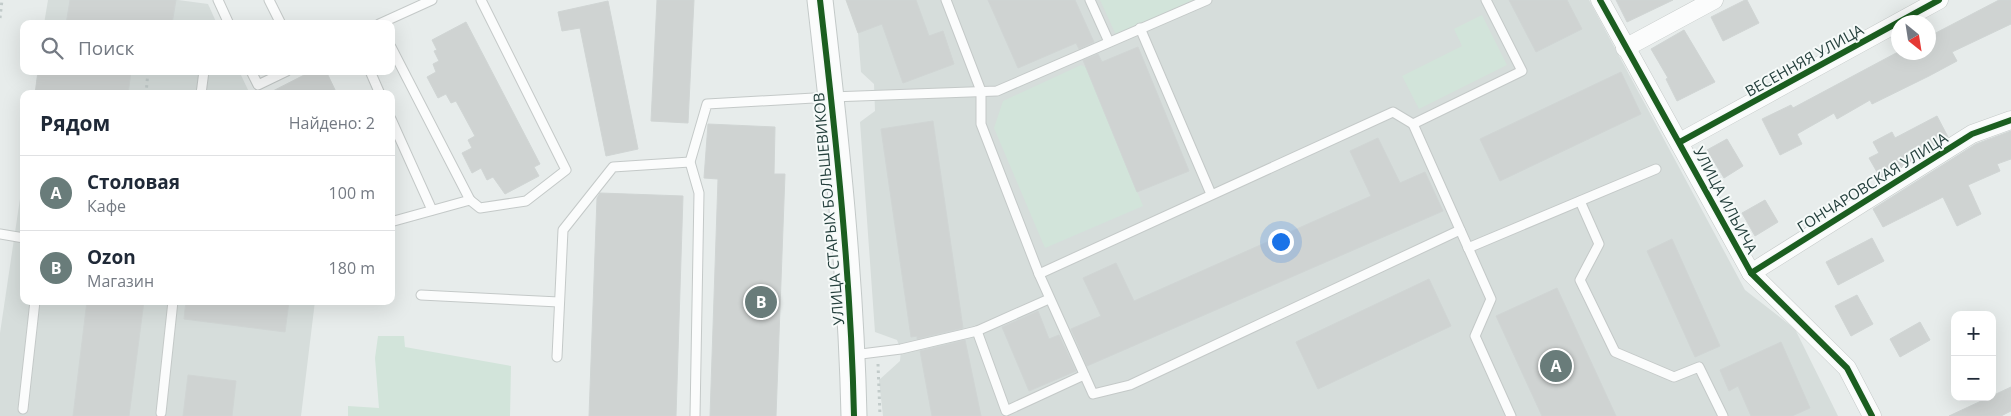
<!DOCTYPE html>
<html lang="ru">
<meta charset="utf-8">
<style>
:root{--surface:#fff;--page:#f6f6f7;--text:#1f2937;--muted:#747a83;--line:#e0e1e3;--accent:#697c7a}
body{margin:0;font-family:"Open Sans",sans-serif;background:var(--page);color:var(--text)}
.controls{position:absolute;right:15px;bottom:15px;display:grid;overflow:hidden;border-radius:10px;box-shadow:0 5px 20px #0002}
.controls button{width:45px;height:45px;display:grid;place-items:center;padding:0;border:0;border-bottom:1px solid var(--line);background:var(--surface);color:var(--text);font:25px sans-serif}
.compass{position:absolute;left:1891px;top:15px;width:45px;height:45px;border-radius:50%;background:var(--surface);box-shadow:0 5px 20px #0002;rotate:150deg}
.you{position:absolute;left:1280px;top:241px;width:18px;height:18px;margin:-12px;border:4px solid #fff;border-radius:50%;background:#1a73e8;box-shadow:0 0 0 8px #1a73e833}
.badge{display:grid;place-items:center;width:32px;height:32px;border-radius:50%;background:var(--accent);color:#fff;font-size:16px;font-weight:700}
.pin{position:absolute;translate:-50% -50%;border:2px solid #fff;box-shadow:0 1px 5px #0006}
.list{margin:0;padding:0;list-style:none}
h2{display:flex;justify-content:space-between;align-items:center;height:65px;margin:0;padding:0 20px;font-size:21px}
h2 small{font-size:16px;font-weight:400;color:var(--muted)}
.list li{display:grid;grid-template-columns:32px 1fr auto;gap:15px;align-items:center;box-sizing:border-box;height:75px;padding:0 20px;border-top:1px solid var(--line)}
.list b{display:block;font-size:19px;white-space:nowrap}
.list p{margin:0;font-size:16px;white-space:nowrap;color:var(--muted)}
.list em{font-size:16px;font-style:normal;color:var(--muted)}
.icon{flex:none;width:28px;height:28px;fill:none;stroke:currentColor;stroke-width:2;stroke-linecap:round;stroke-linejoin:round}
.map{position:relative;flex:none;width:2011px;height:416px;overflow:hidden}
.search{position:absolute;background:var(--surface);box-shadow:0 5px 20px #0002;left:20px;top:20px;width:375px;height:55px;display:flex;align-items:center;gap:12px;box-sizing:border-box;padding:0 18px;border-radius:10px;color:var(--muted);font-size:19px}
.panel{position:absolute;background:var(--surface);box-shadow:0 5px 20px #0002;left:20px;top:90px;width:375px;height:215px;border-radius:10px}
.map>svg:first-child{display:block}
</style>
<div class="map">
<svg width="2011" height="416" viewBox="0 0 2011 416">
<rect width="100%" height="100%" fill="#e7eceb"/>
<g fill="#d6dddb">
<polygon points="48,0 178,0 208,4 217,24 44,24"/>
<polygon points="846,0 1589,0 1745,290 1795,329 1838,416 883,416 879,380 900,361 901,350 897,340 875,332 860,122 875,111 874,84 861,72 858,33"/>
<polygon points="38,71 239,71 250,94 35,94"/>
<polygon points="24,172 24,301 315,301 301,416 0,416 0,333"/>
</g>
<g fill="#d2e4da">
<polygon points="1100,0 1193,0 1116,35"/>
<polygon points="1482,15 1507,65 1419,109 1402,76 1462,46 1454,29"/>
<polygon points="1081,65 1087,68 1143,206 1045,248 994,128 1003,101"/>
<polygon points="378,336 404,336 405,347 511,366 510,416 348,416 348,406 379,408 375,358"/>
</g>
<g fill="#cfd3d2" stroke="#d0d5d4">
<polygon points="70,0 176,0 172,24 66,24"/>
<polygon points="657,0 694,0 688,123 651,121"/>
<polygon points="846,0 916,0 929,36 943,31 954,64 903,83 882,24 858,33"/>
<polygon points="988,0 1075,0 1094,42 1079,49 1076,43 1018,68"/>
<polygon points="1509,0 1567,0 1582,29 1536,52"/>
<polygon points="1616,0 1673,0 1627,22"/>
<polygon points="1745,0 1747,0 1759,23 1723,41 1711,17"/>
<polygon points="1999,0 2011,0 2011,24 1952,52 1957,61 1929,76 1872,104 1870,100 1837,119 1834,113 1797,134 1802,144 1780,155 1762,119 1791,105 1793,108 1898,52 1928,52 1928,37"/>
<polygon points="608,1 638,149 606,156 580,28 562,31 558,12"/>
<polygon points="466,22 540,164 534,167 539,176 505,194 493,177 487,180 481,168 472,173 462,153 472,148 468,140 475,136 456,101 451,103 446,94 438,98 427,77 436,72 433,64 439,61 434,51 437,50 432,40"/>
<polygon points="1684,30 1715,82 1677,101 1666,79 1668,78 1651,49"/>
<polygon points="1138,47 1189,171 1137,192 1083,60 1098,54 1102,62"/>
<polygon points="38,71 131,71 128,94 35,94"/>
<polygon points="312,71 326,71 337,94 267,94"/>
<polygon points="1621,72 1641,114 1500,181 1480,139"/>
<polygon points="1937,116 1948,137 1881,179 1869,158 1879,153 1873,142 1892,132 1895,138"/>
<polygon points="933,121 963,328 917,339 917,336 911,337 881,129"/>
<polygon points="708,124 775,127 774,174 785,174 776,416 710,416 718,179 704,178"/>
<polygon points="2011,131 2011,159 1997,164 2000,171 1968,185 1981,214 1957,226 1943,197 1883,227 1873,209 1976,144"/>
<polygon points="1378,138 1400,183 1425,172 1443,211 1087,366 1071,329 1101,316 1083,278 1116,263 1134,301 1371,196 1350,151"/>
<polygon points="1727,139 1743,166 1724,178 1707,150"/>
<polygon points="600,193 683,196 676,416 589,416 597,198"/>
<polygon points="1765,200 1778,222 1755,236 1742,213"/>
<polygon points="1872,238 1884,261 1838,285 1826,262"/>
<polygon points="1672,239 1720,346 1695,357 1647,251"/>
<polygon points="1429,279 1451,326 1318,389 1296,342"/>
<polygon points="1557,288 1616,416 1542,416 1496,316"/>
<polygon points="1857,295 1873,324 1851,336 1835,306"/>
<polygon points="87,301 144,301 129,416 73,416"/>
<polygon points="186,301 289,301 285,332 184,319"/>
<polygon points="1038,311 1049,339 1059,335 1076,371 1029,391 1002,327"/>
<polygon points="1920,322 1930,340 1900,357 1890,339"/>
<polygon points="965,340 981,416 932,416 920,351"/>
<polygon points="1781,342 1810,408 1792,416 1751,416 1738,386 1729,391 1720,370"/>
<polygon points="188,375 236,381 232,416 183,416"/>
<polygon points="2011,387 2011,411 2001,416 1949,416"/>
</g>
<g fill="none" stroke-linecap="round" stroke-linejoin="round">
<g stroke="#c4c9c8" stroke-width="11">
<g id="lane">
<polyline points="218,0 229,24"/>
<polyline points="269,0 281,24"/>
<polyline points="946,0 981,91 981,124 1039,274 1393,112 1413,124 1522,71 1486,0"/>
<polyline points="1090,0 1109,42"/>
<polyline points="379,24 432,0"/>
<polyline points="1140,28 1211,194"/>
<polyline points="391,47 470,200"/>
<polyline points="251,71 258,85 287,71"/>
<polyline points="370,71 380,94"/>
<polyline points="201,94 204,71"/>
<polyline points="391,119 432,210"/>
<polyline points="1413,124 1491,299 1475,336 1511,416"/>
<polyline points="1580,201 1599,244 1580,280 1615,352 1674,377 1699,367 1723,416"/>
<polyline points="394,221 470,200 480,208 526,201 566,170 481,0"/>
<polyline points="0,234 24,238"/>
<polyline points="1468,248 1656,169"/>
<polyline points="1039,274 1093,394 1130,385 1460,230"/>
<polyline points="421,295 559,302"/>
<polyline points="977,331 1006,411 1084,375"/>
<polyline points="853,355 901,349 977,331 1049,299"/>
<polyline points="557,357 563,230 613,167 690,162"/>
<polyline points="23,409 35,301"/>
<polyline points="161,413 173,301"/>
<polyline points="695,416 699,193 690,162 707,104 831,97 997,91 1207,0"/>
</g>
</g>
<g stroke="#c4c9c8" stroke-width="19">
<g id="street">
<polyline points="1600,0 1751,273 1847,368 1872,416"/>
<polyline points="1625,48 1714,0"/>
<polyline points="1680,142 1939,0"/>
<polyline points="1751,273 1972,134 2011,120"/>
</g>
</g>
<g stroke="#c3c9c8" stroke-width="27">
<path id="secondary" d="M820,0C836,138 851,277 854,416"/>
</g>
<g stroke="#c2cbca" stroke-width="3" stroke-dasharray="2.5 4" stroke-linecap="butt">
<polyline points="0,18 2,0"/>
<polyline points="146,94 148,71"/>
<polyline points="878,364 880,416"/>
</g>
<use href="#lane" stroke="#fbfcfc" stroke-width="9"/>
<use href="#street" stroke="#fbfcfc" stroke-width="18"/>
<use href="#secondary" stroke="#fbfcfc" stroke-width="25"/>
<g stroke="#f6faf9" stroke-width="9">
<g id="cycleway">
<path d="M820,0C836,138 851,277 854,416"/>
<polyline points="1600,0 1751,273 1847,368 1872,416"/>
<polyline points="1680,142 1939,0"/>
<polyline points="1751,273 1972,134 2011,120"/>
</g>
</g>
<use href="#cycleway" stroke="#1b5e20" stroke-width="6"/>
</g>
<g text-anchor="middle" dominant-baseline="central" stroke-width="4" stroke-linejoin="round" paint-order="stroke">
<g font-size="15" fill="#25403d" stroke="#f6faf9">
<text transform="translate(1804 60) rotate(-29)">ВЕСЕННЯЯ УЛИЦА</text>
<text transform="translate(1872 182) rotate(-32)">ГОНЧАРОВСКАЯ УЛИЦА</text>
<text transform="translate(1726 200) rotate(62)">УЛИЦА ИЛЬИЧА</text>
<text transform="translate(828 209) rotate(-95)">УЛИЦА СТАРЫХ БОЛЬШЕВИКОВ</text>
</g>
</g>
</svg>
<div class="controls">
<button>+</button>
<button>−</button>
</div>
<svg class="compass" viewBox="-18 -18 36 36"><path d="M0-13l5 13h-10z" fill="#e53935"/><path d="M0 13l5-13h-10z" fill="#747a83"/></svg>
<div class="you"></div>
<div class="pin badge" style="left:1556px;top:366px">A</div>
<div class="pin badge" style="left:761px;top:302px">B</div>
<div class="search"><svg class="icon" aria-label="search" viewBox="0 0 24 24"><circle cx="10" cy="10" r="6"/><path d="M15 15l6 6"/></svg>Поиск</div>
<section class="panel">
<h2>Рядом<small>Найдено: 2</small></h2>
<ul class="list">
<li><span class="badge">A</span><div><b>Столовая</b><p>Кафе</p></div><em>100 m</em></li>
<li><span class="badge">B</span><div><b>Ozon</b><p>Магазин</p></div><em>180 m</em></li>
</ul>
</section>
</div>
